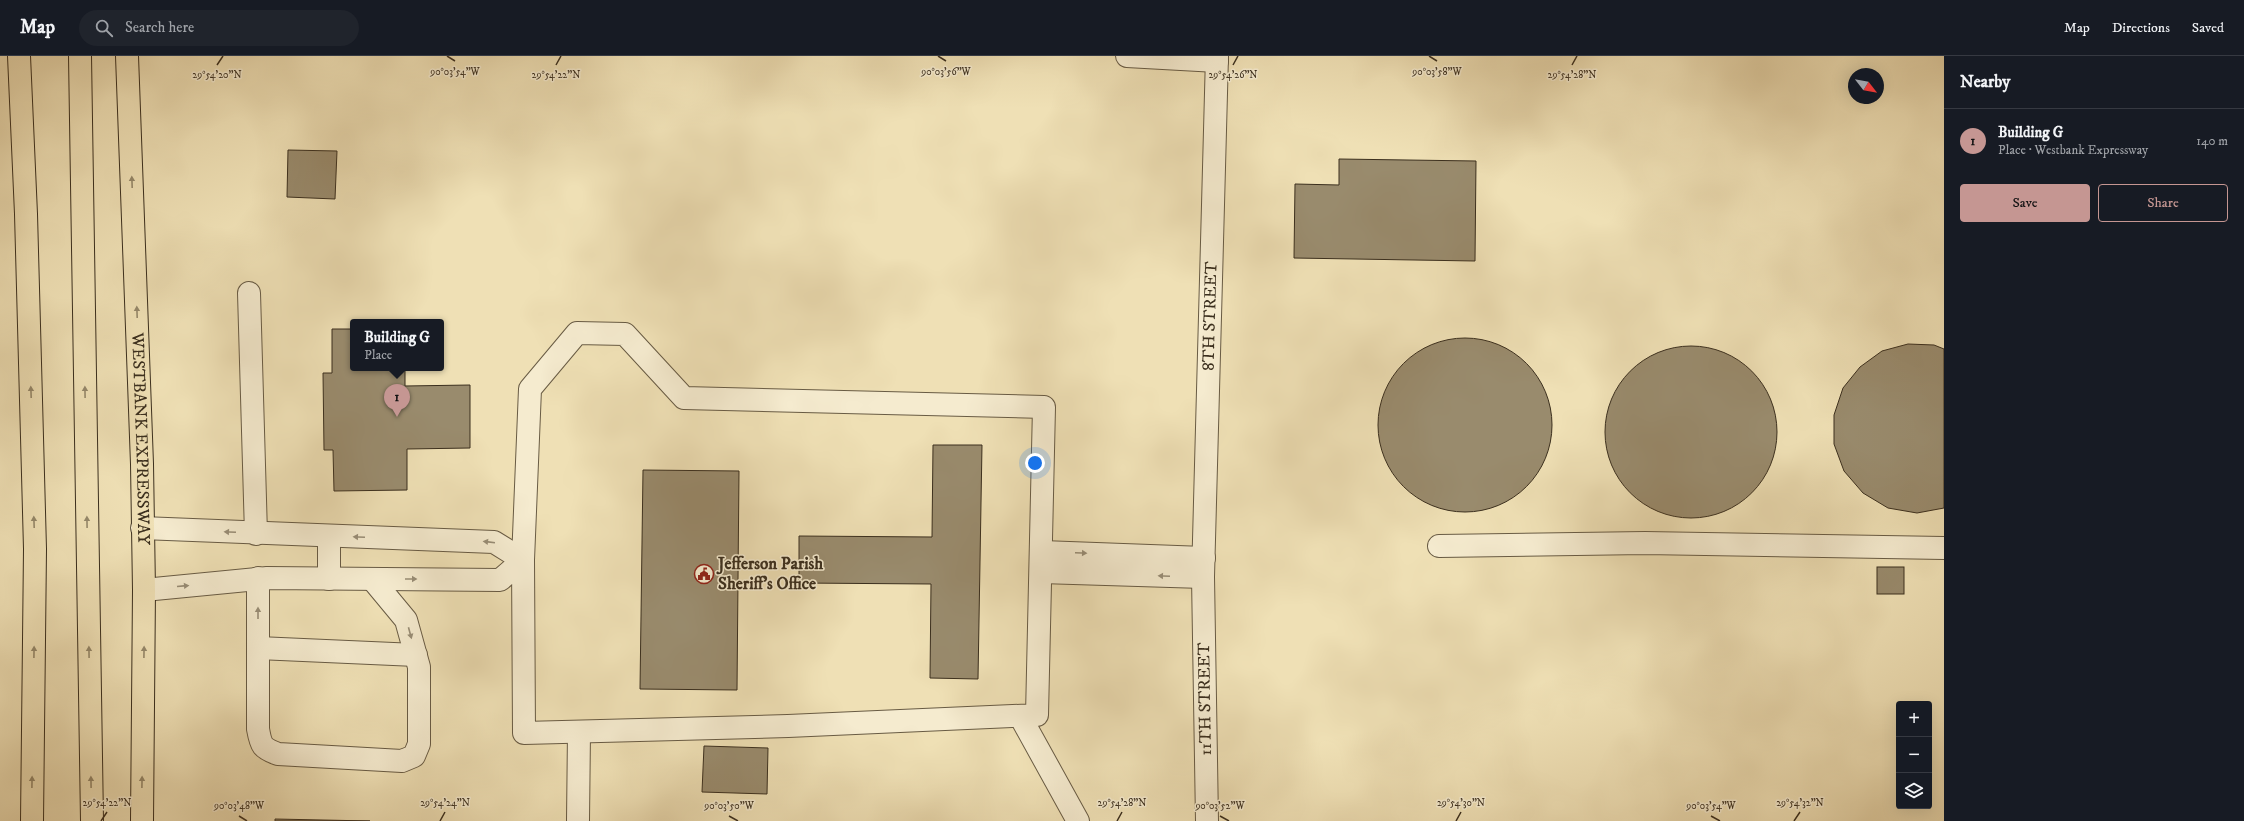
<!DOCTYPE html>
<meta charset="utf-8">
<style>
:root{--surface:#171b24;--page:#20242c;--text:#f1f3f6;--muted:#9ea1a6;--line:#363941;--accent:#c59692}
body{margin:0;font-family:"IM FELL DW Pica",serif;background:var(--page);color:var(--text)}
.controls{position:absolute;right:12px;bottom:12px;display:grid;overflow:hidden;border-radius:4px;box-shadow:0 4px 16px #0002}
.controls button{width:36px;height:36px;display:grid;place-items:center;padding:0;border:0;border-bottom:1px solid var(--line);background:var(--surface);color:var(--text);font:20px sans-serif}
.compass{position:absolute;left:1848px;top:12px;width:36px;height:36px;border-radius:50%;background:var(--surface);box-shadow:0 4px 16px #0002;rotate:121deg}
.you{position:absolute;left:1035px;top:407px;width:14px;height:14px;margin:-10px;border:3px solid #fff;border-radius:50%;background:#1a73e8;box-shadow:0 0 0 6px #1a73e833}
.badge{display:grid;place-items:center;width:26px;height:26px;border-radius:50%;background:var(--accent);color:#111;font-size:13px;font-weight:700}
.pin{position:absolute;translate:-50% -33px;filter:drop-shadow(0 1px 2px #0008)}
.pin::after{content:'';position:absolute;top:21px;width:14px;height:12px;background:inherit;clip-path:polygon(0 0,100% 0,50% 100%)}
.popup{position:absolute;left:350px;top:263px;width:94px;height:52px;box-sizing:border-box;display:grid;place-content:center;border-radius:4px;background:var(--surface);filter:drop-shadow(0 1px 3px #0005);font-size:13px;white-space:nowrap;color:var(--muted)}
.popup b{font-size:15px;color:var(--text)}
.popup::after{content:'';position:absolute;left:50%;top:100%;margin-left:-8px;border:8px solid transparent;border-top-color:var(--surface)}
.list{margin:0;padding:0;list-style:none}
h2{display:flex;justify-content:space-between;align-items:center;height:52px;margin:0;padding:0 16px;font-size:17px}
h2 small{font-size:13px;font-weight:400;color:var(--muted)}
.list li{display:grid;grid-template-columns:26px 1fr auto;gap:12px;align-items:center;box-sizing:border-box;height:64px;padding:0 16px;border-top:1px solid var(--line)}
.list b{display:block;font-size:15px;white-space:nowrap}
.list p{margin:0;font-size:13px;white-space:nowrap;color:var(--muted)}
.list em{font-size:13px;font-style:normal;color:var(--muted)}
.actions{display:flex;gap:8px;padding:12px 16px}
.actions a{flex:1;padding:9px 0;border:1px solid var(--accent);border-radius:4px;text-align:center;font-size:14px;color:var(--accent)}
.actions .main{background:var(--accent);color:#111}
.icon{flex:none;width:22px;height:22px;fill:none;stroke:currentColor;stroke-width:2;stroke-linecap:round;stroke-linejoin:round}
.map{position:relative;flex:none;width:1944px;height:765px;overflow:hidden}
header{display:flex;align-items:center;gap:24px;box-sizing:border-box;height:56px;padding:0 20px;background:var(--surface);border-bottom:1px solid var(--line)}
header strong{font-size:19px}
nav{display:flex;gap:22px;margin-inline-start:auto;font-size:14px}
.search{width:280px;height:36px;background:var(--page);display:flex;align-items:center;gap:10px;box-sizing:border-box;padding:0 14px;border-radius:22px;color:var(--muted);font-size:15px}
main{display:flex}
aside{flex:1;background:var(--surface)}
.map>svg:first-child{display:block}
</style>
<header>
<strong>Map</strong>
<div class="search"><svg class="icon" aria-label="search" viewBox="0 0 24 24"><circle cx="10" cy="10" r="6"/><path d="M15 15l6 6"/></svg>Search here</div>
<nav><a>Map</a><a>Directions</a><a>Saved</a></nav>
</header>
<main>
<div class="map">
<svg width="1944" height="765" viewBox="0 0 1944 765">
<rect width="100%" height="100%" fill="#efe0b5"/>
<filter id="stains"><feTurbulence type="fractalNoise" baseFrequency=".005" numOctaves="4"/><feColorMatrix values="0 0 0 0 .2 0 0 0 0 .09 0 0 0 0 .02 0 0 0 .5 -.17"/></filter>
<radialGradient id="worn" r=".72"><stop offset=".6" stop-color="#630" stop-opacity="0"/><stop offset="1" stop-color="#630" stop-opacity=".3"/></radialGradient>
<g fill="#998b6d" stroke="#3b2f1e">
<polygon points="288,94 337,95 335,143 287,141"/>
<polygon points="1339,103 1476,105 1475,205 1294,202 1295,128 1339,129"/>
<polygon points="332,273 353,273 353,312 405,312 405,330 470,329 470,392 407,393 407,434 334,435 333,394 324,394 323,317 332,317"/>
<circle cx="1465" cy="369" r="87"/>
<polygon points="1908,288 1934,289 1944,293 1944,452 1917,457 1888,452 1863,437 1844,415 1834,388 1834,359 1843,332 1860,311 1882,295"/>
<circle cx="1691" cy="376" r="86"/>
<polygon points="933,389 982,389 978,623 930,622 931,528 799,527 799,480 932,481"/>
<polygon points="643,414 739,415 737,634 640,633"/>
<rect x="1877" y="511" width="27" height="27"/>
<polygon points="704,690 768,692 767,738 702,736"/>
<polygon points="275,763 370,765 275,765"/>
</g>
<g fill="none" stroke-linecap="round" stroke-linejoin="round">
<g stroke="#685b44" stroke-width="24">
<g id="minor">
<polyline points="1127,0 1217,5"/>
<polyline points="249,237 256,478"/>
<polyline points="142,472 494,486 523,504"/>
<polyline points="329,480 329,523"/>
<polyline points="1439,490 1645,487 1944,492"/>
<polyline points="1042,496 1204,502"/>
<polyline points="1041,516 1203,521"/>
<path d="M258,522V673C261,690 262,692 278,698L402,705L414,700L419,688V611L406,564L372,523"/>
<polyline points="144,534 267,522 500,524 523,504 530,333 577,277 625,278 684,342 1044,351 1037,659 788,670 524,677 523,504"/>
<polyline points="258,592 416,599"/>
<polyline points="1020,660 1078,765"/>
<polyline points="578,765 579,676"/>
<path id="s1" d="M1207,765L1203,521L1217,0"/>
</g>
</g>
<g stroke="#3b2f1e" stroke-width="24">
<g id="major">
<path id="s2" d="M127,0L142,408L144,534L142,765"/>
</g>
</g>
<g stroke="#3b2f1e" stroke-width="24">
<g id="highway">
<polyline points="19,0 26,158 35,493 32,765"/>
<polyline points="80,0 92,765"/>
</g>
</g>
<use href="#minor" stroke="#f5ebcf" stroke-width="22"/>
<use href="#major" stroke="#efe0b5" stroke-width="22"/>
<use href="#highway" stroke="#efe0b5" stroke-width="22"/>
</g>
<defs><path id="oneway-solid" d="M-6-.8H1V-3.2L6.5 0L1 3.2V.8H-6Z"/></defs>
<g fill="#95886a">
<use href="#oneway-solid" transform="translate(132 126) rotate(-92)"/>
<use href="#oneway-solid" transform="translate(137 256) rotate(-92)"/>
<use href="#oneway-solid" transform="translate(31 336) rotate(-92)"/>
<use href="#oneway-solid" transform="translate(85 336) rotate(-91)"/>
<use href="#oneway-solid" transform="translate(34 466) rotate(-92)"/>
<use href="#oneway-solid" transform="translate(87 466) rotate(-91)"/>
<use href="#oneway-solid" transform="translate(34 596) rotate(-89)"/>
<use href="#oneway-solid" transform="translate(89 596) rotate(-91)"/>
<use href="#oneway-solid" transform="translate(144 596) rotate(-89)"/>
<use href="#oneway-solid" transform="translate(32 726) rotate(-89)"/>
<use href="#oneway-solid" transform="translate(91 726) rotate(-91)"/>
<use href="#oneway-solid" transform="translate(142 726) rotate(-89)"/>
</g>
<g fill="#988d76">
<use href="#oneway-solid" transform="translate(230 476) rotate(-177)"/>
<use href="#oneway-solid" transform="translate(359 481) rotate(-178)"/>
<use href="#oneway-solid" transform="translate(489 486) rotate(-173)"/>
<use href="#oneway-solid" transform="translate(1081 497) rotate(2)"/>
<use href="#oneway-solid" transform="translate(1164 520) rotate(-178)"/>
<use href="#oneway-solid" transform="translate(411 523)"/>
<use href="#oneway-solid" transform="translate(183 530) rotate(-5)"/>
<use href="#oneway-solid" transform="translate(258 557) rotate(-90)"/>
<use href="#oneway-solid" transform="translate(410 577) rotate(75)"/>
</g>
<path fill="none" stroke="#3b2f1e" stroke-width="1.5" d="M447,0L455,5M938,0L946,5M1429,0L1437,5M217,9L223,0M556,9L561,0M1233,9L1238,0M1572,9L1577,0M239,760L247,765M729,760L738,765M1220,760L1229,765M1711,760L1720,765M101,765L107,756M440,765L445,756M1117,765L1122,756M1456,765L1461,756M1794,765L1800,756"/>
<defs>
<g id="civic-ring" transform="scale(1)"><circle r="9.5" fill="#f5ebcf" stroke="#8f2418" stroke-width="1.5"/><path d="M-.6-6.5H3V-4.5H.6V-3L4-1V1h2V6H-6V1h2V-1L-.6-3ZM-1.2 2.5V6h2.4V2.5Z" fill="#8f2418"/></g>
</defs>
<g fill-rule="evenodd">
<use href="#civic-ring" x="704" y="518"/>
</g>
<g text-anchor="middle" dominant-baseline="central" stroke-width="3" stroke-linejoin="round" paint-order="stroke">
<g font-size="17" fill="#3b2f1e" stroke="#f5ebcf">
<text stroke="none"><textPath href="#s1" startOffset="505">8TH STREET</textPath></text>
<text stroke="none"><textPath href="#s2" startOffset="383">WESTBANK EXPRESSWAY</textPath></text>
<text transform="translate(1205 643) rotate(-91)">11TH STREET</text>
</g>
<g font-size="17" font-weight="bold" fill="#3b2f1e" stroke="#f5ebcf" text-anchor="start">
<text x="718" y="508">Jefferson Parish<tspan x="718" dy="20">Sheriff's Office</tspan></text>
</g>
</g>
<g font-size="10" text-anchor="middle" fill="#3b2f1e" stroke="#f5ebcf" stroke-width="3" stroke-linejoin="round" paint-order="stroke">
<text x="455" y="19">90°03'54"W</text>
<text x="946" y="19">90°03'56"W</text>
<text x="1437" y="19">90°03'58"W</text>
<text x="217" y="22">29°54'20"N</text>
<text x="1572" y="22">29°54'28"N</text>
<text x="556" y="22">29°54'22"N</text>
<text x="1233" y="22">29°54'26"N</text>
<text x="107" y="750">29°54'22"N</text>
<text x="445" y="750">29°54'24"N</text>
<text x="1122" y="750">29°54'28"N</text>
<text x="1461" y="750">29°54'30"N</text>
<text x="1800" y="750">29°54'32"N</text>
<text x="239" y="753">90°03'48"W</text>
<text x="729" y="753">90°03'50"W</text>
<text x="1220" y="753">90°03'52"W</text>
<text x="1711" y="753">90°03'54"W</text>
</g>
<rect width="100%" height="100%" filter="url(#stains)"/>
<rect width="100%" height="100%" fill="url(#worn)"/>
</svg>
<div class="controls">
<button>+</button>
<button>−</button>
<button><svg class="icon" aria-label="layers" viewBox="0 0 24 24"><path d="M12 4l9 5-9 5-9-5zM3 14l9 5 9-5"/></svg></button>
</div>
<svg class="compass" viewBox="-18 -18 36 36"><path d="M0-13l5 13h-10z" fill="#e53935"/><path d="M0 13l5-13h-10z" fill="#9ea1a6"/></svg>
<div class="you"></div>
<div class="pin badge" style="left:397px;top:361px">1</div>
<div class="popup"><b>Building G</b>Place</div>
</div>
<aside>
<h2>Nearby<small></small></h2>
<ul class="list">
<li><span class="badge">1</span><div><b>Building G</b><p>Place · Westbank Expressway</p></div><em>140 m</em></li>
</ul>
<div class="actions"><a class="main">Save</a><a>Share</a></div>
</aside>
</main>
